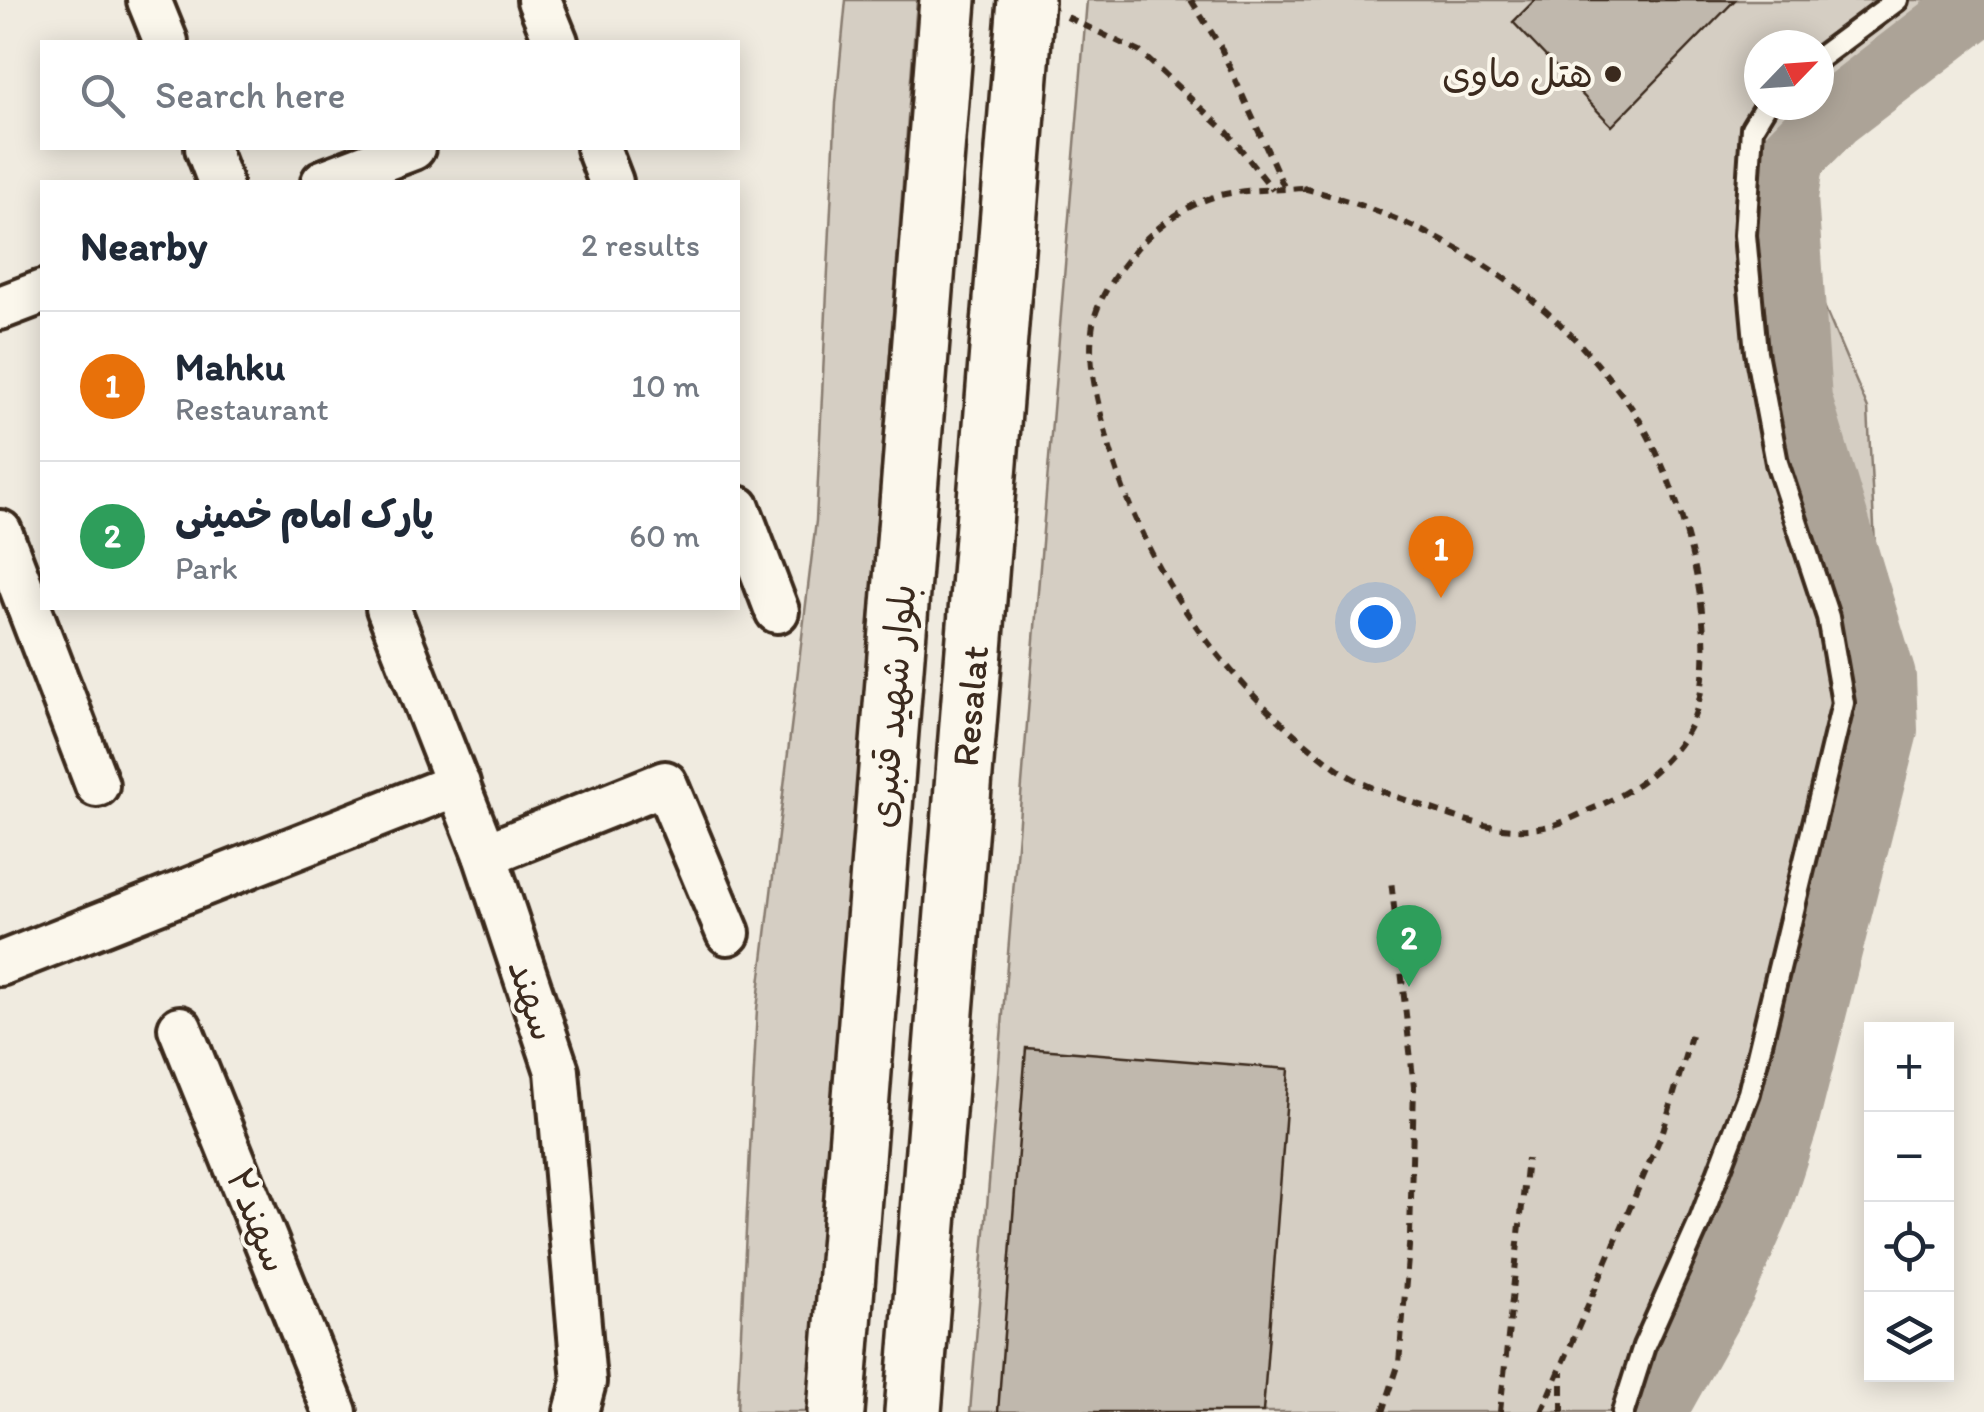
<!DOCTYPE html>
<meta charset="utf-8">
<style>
:root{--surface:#fff;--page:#f6f6f7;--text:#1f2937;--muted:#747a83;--line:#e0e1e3;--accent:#0f766e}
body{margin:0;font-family:Itim,"Playpen Sans Arabic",sans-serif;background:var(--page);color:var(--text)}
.controls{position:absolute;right:30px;bottom:30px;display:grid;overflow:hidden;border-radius:0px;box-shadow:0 5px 25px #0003}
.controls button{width:90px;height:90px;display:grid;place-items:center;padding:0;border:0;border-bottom:2px solid var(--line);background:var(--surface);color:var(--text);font:50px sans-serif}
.compass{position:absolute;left:1744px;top:30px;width:90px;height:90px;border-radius:50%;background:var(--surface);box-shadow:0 5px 25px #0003;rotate:65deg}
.you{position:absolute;left:1375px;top:622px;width:35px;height:35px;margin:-25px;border:8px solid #fff;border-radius:50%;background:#1a73e8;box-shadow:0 0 0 15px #1a73e833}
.badge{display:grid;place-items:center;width:65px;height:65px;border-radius:50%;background:var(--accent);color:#fff;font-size:32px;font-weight:700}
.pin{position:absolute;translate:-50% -82px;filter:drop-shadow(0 2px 5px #0008)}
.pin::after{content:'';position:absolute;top:52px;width:35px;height:30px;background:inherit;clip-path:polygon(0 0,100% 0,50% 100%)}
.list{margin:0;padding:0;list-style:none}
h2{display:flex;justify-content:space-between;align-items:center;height:130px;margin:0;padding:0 40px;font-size:42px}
h2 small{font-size:32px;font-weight:400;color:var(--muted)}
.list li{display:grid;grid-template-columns:65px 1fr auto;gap:30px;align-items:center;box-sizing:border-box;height:150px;padding:0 40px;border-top:2px solid var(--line)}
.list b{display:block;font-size:38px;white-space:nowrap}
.list p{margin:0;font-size:32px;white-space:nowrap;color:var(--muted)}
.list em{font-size:32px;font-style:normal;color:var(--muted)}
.icon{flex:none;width:55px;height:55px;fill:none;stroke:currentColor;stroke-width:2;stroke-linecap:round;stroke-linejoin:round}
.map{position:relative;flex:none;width:1984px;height:1412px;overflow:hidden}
.search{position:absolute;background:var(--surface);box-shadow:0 5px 25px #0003;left:40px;top:40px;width:700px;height:110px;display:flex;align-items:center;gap:25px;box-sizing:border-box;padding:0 35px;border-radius:0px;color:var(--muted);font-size:38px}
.panel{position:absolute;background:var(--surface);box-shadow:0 5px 25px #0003;left:40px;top:180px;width:700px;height:430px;border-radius:0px}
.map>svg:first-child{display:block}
</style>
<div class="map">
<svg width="1984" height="1412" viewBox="0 0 1984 1412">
<rect width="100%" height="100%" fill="#f0ebe0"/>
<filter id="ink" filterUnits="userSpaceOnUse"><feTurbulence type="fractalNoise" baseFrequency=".01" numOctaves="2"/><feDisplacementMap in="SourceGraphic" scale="20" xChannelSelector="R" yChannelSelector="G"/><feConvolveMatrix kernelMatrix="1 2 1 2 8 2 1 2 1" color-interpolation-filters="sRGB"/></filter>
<g filter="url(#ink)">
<g fill="#d5cec3" stroke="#887c70" stroke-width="2.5" fill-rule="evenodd">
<polygon points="846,0 917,0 809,1412 737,1412 757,1009 816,521 836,103"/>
<path d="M1087,0H1938L1887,40L1792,231L1868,409L1883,702L1738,1271L1663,1412H970ZM1759,45H1819V105H1759Z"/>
</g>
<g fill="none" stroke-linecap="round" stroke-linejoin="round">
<polyline stroke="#aca397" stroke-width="68" points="1652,1412 1722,1287 1757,1207 1785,1120 1884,730 1882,677 1798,400 1784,197 1790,158 1832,115 1982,0"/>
</g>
<g fill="#c0b8ad" stroke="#3b2a1e" stroke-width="2.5">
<polygon points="1535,0 1735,0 1612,126 1513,22"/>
<polygon points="1026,1048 1289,1069 1263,1412 998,1412"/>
</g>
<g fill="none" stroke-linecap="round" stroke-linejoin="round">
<g stroke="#3b2a1e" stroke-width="28">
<g id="lane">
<polyline points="1819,58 1897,0"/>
<polyline points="1623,1412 1644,1346 1700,1221 1749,1093 1843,703 1828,617 1777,463 1756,352 1745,235 1752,128 1766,105"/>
</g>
</g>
<g stroke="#3b2a1e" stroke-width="50">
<g id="street">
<polyline points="149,0 166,42"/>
<polyline points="539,0 556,42"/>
<polyline points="207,148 220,182"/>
<polyline points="598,148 611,182"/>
<polyline points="323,182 413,148"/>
<polyline points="0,308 42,292"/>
<polyline points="738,508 777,611"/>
<polyline points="0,532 97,785"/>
<polyline points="388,608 485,855 557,1071 584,1382 576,1412"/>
<polyline points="485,855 665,783 728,933"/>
<polyline points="0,964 458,784"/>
<polyline points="180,1028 335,1412"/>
</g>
</g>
<g stroke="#3b2a1e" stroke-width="62">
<g id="highway">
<polyline points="836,1412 948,0"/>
<polyline points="913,1412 1026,0"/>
</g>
</g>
<g stroke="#3b2a1e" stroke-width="6" stroke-dasharray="10 8" stroke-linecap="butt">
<polyline points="1191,0 1220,46 1285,189"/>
<polyline points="1067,17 1140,52 1228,133 1273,190"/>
<path d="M1303,188C1397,212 1487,256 1559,323C1583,346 1609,377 1629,404C1679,474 1731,647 1689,728C1669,765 1632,792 1594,808C1580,814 1564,823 1549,826C1510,835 1471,823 1435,810C1404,799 1363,788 1337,768C1224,686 1139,566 1105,430C1096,396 1087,360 1093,324C1098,297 1119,269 1136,249C1158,225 1193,200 1225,194C1250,189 1278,190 1303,188Z"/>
<polyline points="1383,1412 1399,1363 1410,1235 1414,1087 1391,880"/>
<polyline points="1500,1412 1527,1159"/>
<polyline points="1542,1412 1663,1131 1693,1029"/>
<polyline points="1562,1412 1562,1372"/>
</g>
<use href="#lane" stroke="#fbf7ec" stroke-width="20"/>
<use href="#street" stroke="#fbf7ec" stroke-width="42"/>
<use href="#highway" stroke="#fbf7ec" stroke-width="55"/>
</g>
</g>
<circle fill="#3b2a1e" stroke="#fbf7ec" stroke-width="4" cx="1613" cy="74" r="10"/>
<g text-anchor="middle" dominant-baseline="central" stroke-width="8" stroke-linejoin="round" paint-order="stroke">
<g font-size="38" fill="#3b2a1e" stroke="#fbf7ec" text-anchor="end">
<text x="1593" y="74">هتل ماوی</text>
</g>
<g font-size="38" fill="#3b2a1e" stroke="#fbf7ec">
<text transform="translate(892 706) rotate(-85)">بلوار شهید قنبری</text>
<text transform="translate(970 706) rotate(-85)">Resalat</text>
<text transform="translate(533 1000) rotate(72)">سهند</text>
<text transform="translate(258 1220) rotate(68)">سهند۲</text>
</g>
</g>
</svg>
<div class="controls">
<button>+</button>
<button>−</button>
<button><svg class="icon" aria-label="locate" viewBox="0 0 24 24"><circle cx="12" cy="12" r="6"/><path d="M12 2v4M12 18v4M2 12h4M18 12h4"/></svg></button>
<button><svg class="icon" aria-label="layers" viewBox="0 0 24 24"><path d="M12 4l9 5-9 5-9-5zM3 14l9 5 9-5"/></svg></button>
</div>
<svg class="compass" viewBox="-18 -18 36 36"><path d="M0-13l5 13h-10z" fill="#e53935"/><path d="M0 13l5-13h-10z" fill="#747a83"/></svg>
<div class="you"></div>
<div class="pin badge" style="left:1441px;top:598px;background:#e8710a">1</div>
<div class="pin badge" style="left:1409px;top:987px;background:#2e9e5b">2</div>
<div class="search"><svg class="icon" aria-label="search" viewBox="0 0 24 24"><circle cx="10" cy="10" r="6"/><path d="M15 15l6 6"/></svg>Search here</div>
<section class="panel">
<h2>Nearby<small>2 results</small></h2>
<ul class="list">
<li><span class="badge" style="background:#e8710a">1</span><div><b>Mahku</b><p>Restaurant</p></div><em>10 m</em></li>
<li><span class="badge" style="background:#2e9e5b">2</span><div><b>پارک امام خمینی</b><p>Park</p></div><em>60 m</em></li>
</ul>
</section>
</div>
